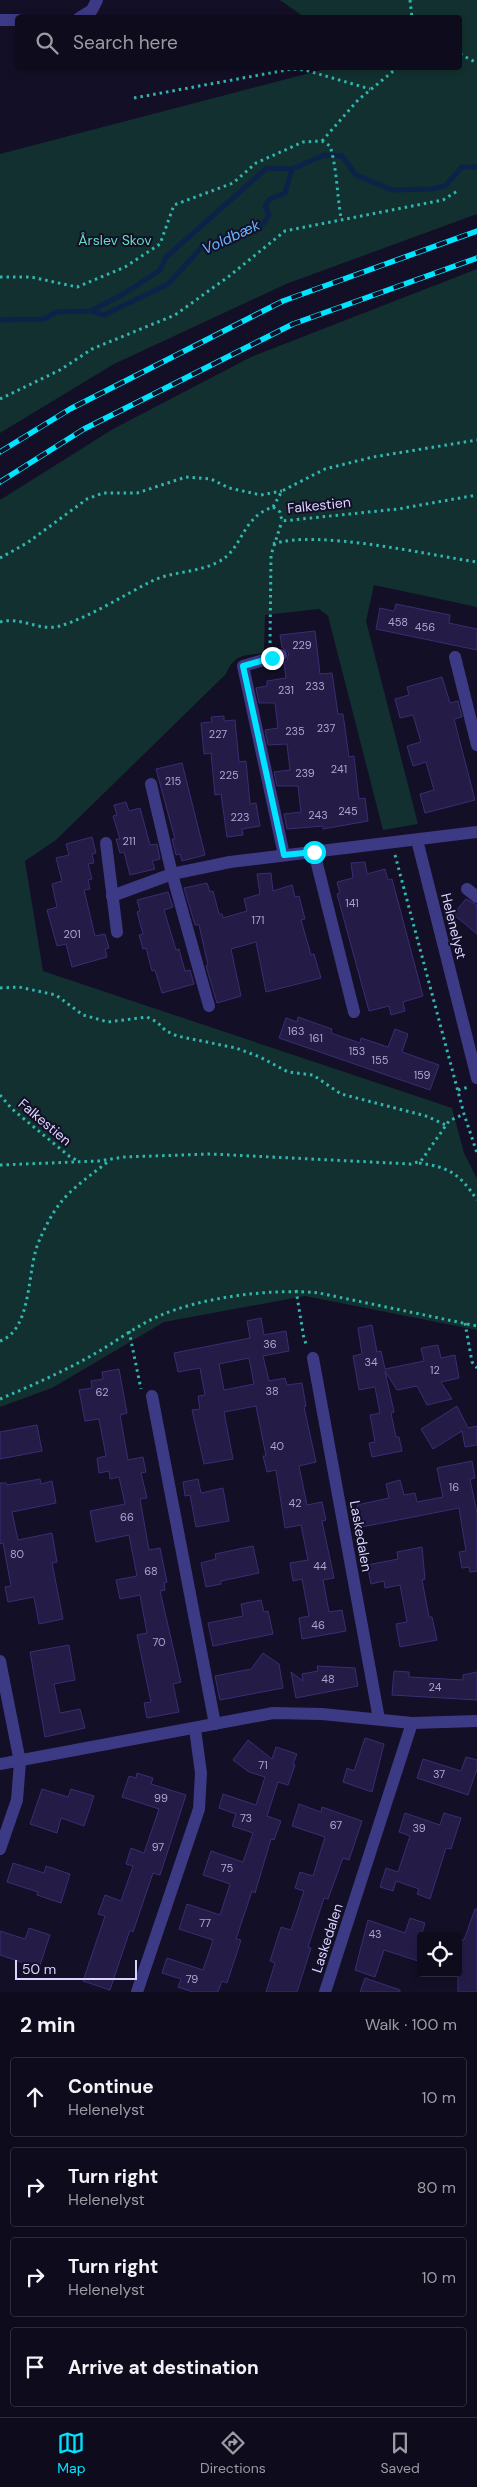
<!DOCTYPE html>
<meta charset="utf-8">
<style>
:root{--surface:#0e0b1c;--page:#171425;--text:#f1f3f6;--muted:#9b9ba3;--line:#2e2b3b;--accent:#00e5ff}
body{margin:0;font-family:"DM Sans",sans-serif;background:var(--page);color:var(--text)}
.controls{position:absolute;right:15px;bottom:15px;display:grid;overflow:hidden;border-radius:5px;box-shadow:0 2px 8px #0003}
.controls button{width:45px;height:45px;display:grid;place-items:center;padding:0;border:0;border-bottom:1px solid var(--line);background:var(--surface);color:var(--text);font:25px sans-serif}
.scale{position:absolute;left:15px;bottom:12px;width:122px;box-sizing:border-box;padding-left:5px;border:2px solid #d9d4ff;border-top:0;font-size:14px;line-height:18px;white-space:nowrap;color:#d9d4ff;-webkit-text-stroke:4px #130f26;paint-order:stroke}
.stop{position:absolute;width:15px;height:15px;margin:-11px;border:4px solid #00e5ff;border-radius:50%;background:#fff}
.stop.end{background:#00e5ff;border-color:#fff;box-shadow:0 1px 5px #0008}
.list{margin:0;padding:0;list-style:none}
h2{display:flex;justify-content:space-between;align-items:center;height:65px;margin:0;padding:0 20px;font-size:21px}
h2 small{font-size:16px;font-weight:400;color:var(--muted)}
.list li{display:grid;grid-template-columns:32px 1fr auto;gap:15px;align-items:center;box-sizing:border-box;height:80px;margin:0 10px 10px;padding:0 10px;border:1px solid var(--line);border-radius:5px}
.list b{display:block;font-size:19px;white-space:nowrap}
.list p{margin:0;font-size:16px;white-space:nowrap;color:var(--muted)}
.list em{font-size:16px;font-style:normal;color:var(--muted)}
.icon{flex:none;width:28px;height:28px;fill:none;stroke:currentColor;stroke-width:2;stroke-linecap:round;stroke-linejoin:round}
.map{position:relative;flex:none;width:477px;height:1992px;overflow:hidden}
.search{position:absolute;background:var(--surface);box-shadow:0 2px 8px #0003;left:15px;right:15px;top:15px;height:55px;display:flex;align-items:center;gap:12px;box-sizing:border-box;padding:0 18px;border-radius:5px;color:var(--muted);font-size:19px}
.sheet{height:425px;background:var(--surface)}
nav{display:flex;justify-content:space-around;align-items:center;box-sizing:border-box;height:70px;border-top:1px solid var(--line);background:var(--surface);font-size:14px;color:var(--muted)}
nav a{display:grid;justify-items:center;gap:2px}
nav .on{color:var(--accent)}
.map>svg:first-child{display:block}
</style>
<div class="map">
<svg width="477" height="1992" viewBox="0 0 477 1992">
<rect width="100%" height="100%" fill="#130f26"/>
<g fill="#12302f">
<polygon points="280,0 477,0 477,214 286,284 114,364 0,433 0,154 329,68 460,68 460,18 304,17"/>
<path d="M477,269V607L374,585L366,621L418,824L383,830L328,616L319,609L265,615L264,653C244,656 235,653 226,674L56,840L25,861L43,971L452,1108L464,1153L477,1179V1330L305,1296L164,1322L52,1388L0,1407V500L113,429L251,357Z"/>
</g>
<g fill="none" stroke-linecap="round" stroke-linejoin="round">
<g stroke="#0c2248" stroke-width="5">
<polyline points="91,311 104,315 168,284 201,248 247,233 264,223 269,215 265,206 270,199 285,193 292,169"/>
<polyline points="0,320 44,319 56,312 91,311 125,293 160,270 166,257 267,168 292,169 324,155 342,156 356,175 392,190 432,189 445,186 462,167 477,167"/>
</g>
</g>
<g fill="#241b47" stroke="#3b2d73" fill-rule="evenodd">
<polygon points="396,604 450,615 449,623 477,629 477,650 376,629 380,608 394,611"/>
<polygon points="315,631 320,674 332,673 338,714 343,714 349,757 354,756 359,799 365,798 368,821 323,829 323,826 287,829 284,814 301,812 298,786 277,786 274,772 290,770 287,744 268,745 265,730 278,728 275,703 259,703 256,688 267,686 267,681 286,678 284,663 287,660 289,653 282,647 280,635"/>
<polygon points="442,677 450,703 458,701 462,717 454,719 475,800 425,813 420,794 434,790 426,762 413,766 407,746 421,742 413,715 400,718 395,699 409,695 407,687"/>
<polygon points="224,716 224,721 235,720 239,762 246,761 250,804 256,803 260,826 242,829 243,835 227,837 221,794 215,795 211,753 204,754 201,723 212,722 211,717"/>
<polygon points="182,763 205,855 182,861 180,854 176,855 172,839 175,839 156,769"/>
<polygon points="126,802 129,811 140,808 150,845 157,844 160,859 152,861 155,869 130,875 124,852 120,853 116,839 120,839 113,816 117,815 114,805"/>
<polygon points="92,837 96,853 92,854 94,863 88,864 92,879 88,880 90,889 84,890 95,936 105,934 109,948 105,949 107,957 72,967 66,944 57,946 47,910 57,907 52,884 62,881 56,858 69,855 66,844"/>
<polygon points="365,862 367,874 385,869 388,880 392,879 423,996 403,1002 405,1011 391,1015 389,1006 369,1011 337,894 340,893 337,882 353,878 351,863"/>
<polygon points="271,873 273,891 292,885 295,897 299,896 305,919 301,920 311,955 314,954 321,978 266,992 256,942 231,949 241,996 217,1003 206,966 208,965 199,925 195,925 184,888 207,883 210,892 213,891 219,914 222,914 223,918 247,911 244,899 260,894 257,874"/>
<polygon points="168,892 173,907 164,910 176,950 179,949 185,971 190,970 194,984 162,993 155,970 152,971 146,948 143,949 139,935 143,934 137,912 140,911 137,900"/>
<polygon points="466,899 477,905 477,934 453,914"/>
<polygon points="298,1017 332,1029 331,1033 360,1043 361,1038 388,1047 395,1029 408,1034 402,1052 439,1065 430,1090 279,1038 286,1018 297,1022"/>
<path d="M261,1318L264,1335L286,1331L289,1351L263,1356L269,1381L285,1378L287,1385L302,1383L306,1406L304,1407L316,1462L299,1466L307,1505L322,1502L326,1520L322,1521L334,1578L323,1580L329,1612L342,1610L346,1631L302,1639L299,1618L309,1616L302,1579L293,1581L290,1563L308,1560L301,1525L285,1528L276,1470L267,1472L263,1456H266L256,1406L224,1412L233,1459L204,1464L192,1410L200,1409L198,1396L205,1395L200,1368L178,1372L174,1353L250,1338L247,1321ZM249,1358L254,1384L224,1390L219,1364Z"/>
<polygon points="372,1325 377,1352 381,1351 385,1369 424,1361 421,1348 438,1345 441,1358 455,1355 459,1378 441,1382 452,1399 427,1405 417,1386 397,1390 385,1371 394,1412 391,1413 396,1437 399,1437 402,1451 372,1457 369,1443 375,1442 370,1415 380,1413 375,1387 359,1390 353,1356 362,1354 358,1328"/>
<polygon points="119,1369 127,1413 120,1415 128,1460 143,1457 146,1472 141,1473 147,1498 140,1499 149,1550 160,1548 167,1582 164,1583 165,1590 160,1591 181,1682 173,1684 179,1712 147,1718 144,1703 151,1702 137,1635 147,1633 140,1595 120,1599 116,1580 137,1576 129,1535 96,1542 90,1511 125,1504 119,1477 110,1479 109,1471 99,1473 97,1458 106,1456 99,1419 85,1421 79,1390 92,1388 91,1381 103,1379 102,1372"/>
<polygon points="457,1406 468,1428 477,1426 477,1445 465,1447 462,1431 433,1449 421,1429"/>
<polygon points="37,1425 42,1451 0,1459 0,1432"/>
<polygon points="472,1461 475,1478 470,1479 477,1513 477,1571 470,1572 469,1567 462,1568 459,1552 466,1551 459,1508 362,1527 357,1505 389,1498 386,1484 400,1480 404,1495 415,1493 417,1502 443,1497 437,1468"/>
<polygon points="40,1479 41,1484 52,1481 56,1503 12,1512 18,1540 52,1533 57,1562 52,1563 63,1619 39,1624 34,1597 8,1602 5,1587 11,1586 3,1543 0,1544 0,1483 6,1483 7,1485"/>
<polygon points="198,1479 201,1493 223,1488 229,1521 196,1527 190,1495 185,1496 183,1482"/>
<polygon points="253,1546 259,1573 221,1581 221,1584 206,1587 201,1563 216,1559 215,1554"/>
<polygon points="422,1547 425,1579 422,1580 429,1617 432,1617 437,1640 400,1647 396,1624 407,1622 400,1585 385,1588 384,1581 371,1584 367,1565 398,1559 397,1552"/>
<polygon points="261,1600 264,1612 268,1611 273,1634 213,1646 208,1623 243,1616 241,1604"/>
<polygon points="69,1645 75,1680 54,1684 60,1713 80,1709 85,1728 45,1737 30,1652"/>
<polygon points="263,1653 279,1664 283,1688 220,1700 215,1676 251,1669"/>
<polygon points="317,1666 355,1668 358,1686 296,1698 291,1672 303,1681 302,1674 318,1671"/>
<polygon points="394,1671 409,1672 409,1677 463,1680 463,1675 477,1672 477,1700 392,1695"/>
<polygon points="365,1738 384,1744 372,1792 343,1782 347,1768 354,1771"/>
<polygon points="248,1740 272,1759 276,1747 297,1754 293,1764 295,1765 288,1785 278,1782 267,1816 281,1821 274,1840 271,1839 255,1893 252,1891 236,1939 241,1940 227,1983 222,1981 218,1992 193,1992 178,1987 181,1979 162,1973 167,1958 203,1970 213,1940 179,1929 187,1904 220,1915 230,1884 203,1875 211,1851 243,1862 253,1833 232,1826 236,1814 219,1808 223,1794 256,1805 265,1777 249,1772 233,1760"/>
<polygon points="466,1757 477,1760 477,1769 468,1795 417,1778 423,1759 461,1771"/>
<polygon points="137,1773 153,1778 151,1784 186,1795 160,1875 153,1873 133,1932 130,1930 110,1990 83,1981 105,1916 98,1914 105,1895 121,1901 133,1866 126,1864 131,1848 144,1853 159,1809 122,1797 129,1776 136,1778"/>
<polygon points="42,1789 68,1797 71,1789 94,1796 84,1826 61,1818 57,1833 30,1824"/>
<polygon points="299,1804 321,1812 322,1807 362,1821 349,1860 343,1858 328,1899 324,1898 308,1947 311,1948 297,1992 266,1992 275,1963 270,1961 281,1927 291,1930 304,1891 295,1888 300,1872 313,1876 325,1837 292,1826"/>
<polygon points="405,1813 440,1825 444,1813 461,1818 451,1849 446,1848 430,1899 417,1894 419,1889 396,1881 393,1891 380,1887 386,1868 398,1872 410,1836 399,1832"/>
<polygon points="13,1863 44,1873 46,1866 70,1874 61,1903 37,1895 38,1892 7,1882"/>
<polygon points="475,1909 477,1909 477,1992 458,1992 458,1938 464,1940"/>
<polygon points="410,1918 425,1923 421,1936 421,1952 418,1961 384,1950 375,1977 355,1970 368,1920 405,1933"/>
<polygon points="29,1928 50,1935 39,1968 0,1955 0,1931 25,1939"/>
<polygon points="365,1978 400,1990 400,1992 360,1992"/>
</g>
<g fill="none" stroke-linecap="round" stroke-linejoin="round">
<g stroke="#2fb8b0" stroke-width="3" stroke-dasharray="2.5 4" stroke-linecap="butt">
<polyline points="410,0 412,18"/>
<polyline points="460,54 477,63"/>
<polyline points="134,98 292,69 305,70 370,89"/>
<polyline points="322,141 358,100 397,68"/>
<path d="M0,277H31L77,287L125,267L160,244L174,205L233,183L256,163L303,142L322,141L330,146C337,168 337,195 341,218"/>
<polyline points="0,399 60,370 92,349 175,315 228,277 285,231 443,200 459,190"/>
<polyline points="273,507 282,491 325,469 373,457 477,440"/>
<path d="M273,544C316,529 428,555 477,562"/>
<polyline points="0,558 27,543 87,499 103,493 137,493 186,477 211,479 229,488 261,495 282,491"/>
<path d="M0,622C21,616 40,632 60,626C90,617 124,595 152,581C173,571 197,573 218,562C244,549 240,518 273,507L280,512L282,521L398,509L477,495"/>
<polyline points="270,643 271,555 282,521"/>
<polyline points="395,855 464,1114 477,1153"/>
<polyline points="0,988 19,987 56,995 83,1015 108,1022 147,1017 157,1022 166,1031 177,1036 236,1048 260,1057 288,1072 313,1075 341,1094 426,1116 446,1125"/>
<polyline points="458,1090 469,1087"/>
<polyline points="0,1095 12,1109 69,1156 78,1161"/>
<path d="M419,1163C449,1167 460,1174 477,1200"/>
<polyline points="0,1165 99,1161 124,1157 211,1154 411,1164 421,1161 449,1121 464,1114"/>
<polyline points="296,1290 304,1339 307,1346"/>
<polyline points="465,1323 472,1362 477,1368"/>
<polyline points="129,1331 141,1389"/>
<path d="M0,1341C34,1329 26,1266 40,1239C45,1227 53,1212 61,1202C74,1186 94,1173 110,1160"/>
<path d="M0,1399C33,1385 65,1371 96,1353C117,1341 136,1326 159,1316C202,1297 273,1288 319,1293L477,1326"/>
</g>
<g stroke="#3d3a85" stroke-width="12">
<polyline points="79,18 92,10 97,0"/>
<polyline points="0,20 18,20"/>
<polyline points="281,655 243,666 284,855"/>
<polyline points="455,657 477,745"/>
<polyline points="151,784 172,874 209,1006"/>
<polyline points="417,840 477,1078"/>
<polyline points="106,843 117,932"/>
<polyline points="314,852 354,1012"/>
<polyline points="467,889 477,897"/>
<polyline points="112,896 172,874 230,862 477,832"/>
<polyline points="313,1358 379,1719"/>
<polyline points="152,1396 215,1724"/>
<polyline points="0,1661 20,1762 17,1800 0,1849"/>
<polyline points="0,1764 273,1713 322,1714 412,1723 477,1721"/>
<polyline points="137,1992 199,1809 201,1773 195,1729"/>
<polyline points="325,1992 412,1723"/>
</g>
<g stroke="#00e5ff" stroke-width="5.5">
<g id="rail">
<polyline points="0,452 70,409 283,301 477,231"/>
<polyline points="0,482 84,429 293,324 477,258"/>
</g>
</g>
<use href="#rail" stroke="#130f26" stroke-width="4" stroke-dasharray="11" stroke-linecap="butt"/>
</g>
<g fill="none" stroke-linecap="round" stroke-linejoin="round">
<polyline stroke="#00e5ff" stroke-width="6" points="272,658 243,666 284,855 314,852"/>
</g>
<g text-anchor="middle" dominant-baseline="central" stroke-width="4" stroke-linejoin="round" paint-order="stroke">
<g font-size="11" fill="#aca6d1">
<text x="398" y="622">458</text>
<text x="425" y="627">456</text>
<text x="302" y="645">229</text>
<text x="315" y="686">233</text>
<text x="286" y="690">231</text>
<text x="326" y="728">237</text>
<text x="295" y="731">235</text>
<text x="218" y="734">227</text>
<text x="339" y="769">241</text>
<text x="305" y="773">239</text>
<text x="229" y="775">225</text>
<text x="173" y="781">215</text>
<text x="348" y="811">245</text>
<text x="318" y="815">243</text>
<text x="240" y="817">223</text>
<text x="129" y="841">211</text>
<text x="352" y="903">141</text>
<text x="258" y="920">171</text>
<text x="72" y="934">201</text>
<text x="296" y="1031">163</text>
<text x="316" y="1038">161</text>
<text x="357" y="1051">153</text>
<text x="380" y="1060">155</text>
<text x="422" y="1075">159</text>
<text x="270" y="1344">36</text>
<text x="371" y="1362">34</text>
<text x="435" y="1370">12</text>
<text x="272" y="1391">38</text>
<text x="102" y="1392">62</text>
<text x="277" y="1446">40</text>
<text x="454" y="1487">16</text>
<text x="295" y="1503">42</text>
<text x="127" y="1517">66</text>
<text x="17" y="1554">80</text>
<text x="320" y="1566">44</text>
<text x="151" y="1571">68</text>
<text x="318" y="1625">46</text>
<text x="159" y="1642">70</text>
<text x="328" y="1679">48</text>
<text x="435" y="1687">24</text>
<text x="263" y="1765">71</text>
<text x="439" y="1774">37</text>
<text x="161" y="1798">99</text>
<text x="246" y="1818">73</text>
<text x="336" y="1825">67</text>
<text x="419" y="1828">39</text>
<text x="158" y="1847">97</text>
<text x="227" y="1868">75</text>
<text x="205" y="1923">77</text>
<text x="375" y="1934">43</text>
<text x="192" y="1979">79</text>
</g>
<g font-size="14" fill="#5fe0c0" stroke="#130f26">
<text x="115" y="240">Årslev Skov</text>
</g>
<g font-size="14" fill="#d9d4ff" stroke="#130f26">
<text transform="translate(319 505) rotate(-6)">Falkestien</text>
<text transform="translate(454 926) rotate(76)">Helenelyst</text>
<text transform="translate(45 1122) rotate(40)">Falkestien</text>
<text transform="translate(361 1536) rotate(80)">Laskedalen</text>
<text transform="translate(327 1938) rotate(-72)">Laskedalen</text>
</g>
<g font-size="15" font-style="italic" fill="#62b6ff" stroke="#130f26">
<text transform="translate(231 237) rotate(-25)">Voldbæk</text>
</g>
</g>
</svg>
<div class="controls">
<button><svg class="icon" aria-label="locate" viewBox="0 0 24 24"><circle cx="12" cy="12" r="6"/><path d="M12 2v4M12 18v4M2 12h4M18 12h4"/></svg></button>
</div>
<div class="scale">50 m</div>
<div class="stop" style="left:314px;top:852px"></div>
<div class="stop end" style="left:272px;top:658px"></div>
<div class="search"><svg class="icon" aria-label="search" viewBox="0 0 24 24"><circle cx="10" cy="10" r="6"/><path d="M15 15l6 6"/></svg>Search here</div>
</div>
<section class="sheet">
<h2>2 min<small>Walk · 100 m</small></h2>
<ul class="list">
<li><svg class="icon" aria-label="ahead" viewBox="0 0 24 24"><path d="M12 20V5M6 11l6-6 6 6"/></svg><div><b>Continue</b><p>Helenelyst</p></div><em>10 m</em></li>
<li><svg class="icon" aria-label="right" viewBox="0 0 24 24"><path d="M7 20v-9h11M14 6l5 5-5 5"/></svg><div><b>Turn right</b><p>Helenelyst</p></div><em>80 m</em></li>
<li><svg class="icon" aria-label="right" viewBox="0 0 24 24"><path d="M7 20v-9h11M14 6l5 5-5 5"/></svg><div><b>Turn right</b><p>Helenelyst</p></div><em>10 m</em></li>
<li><svg class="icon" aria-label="arrive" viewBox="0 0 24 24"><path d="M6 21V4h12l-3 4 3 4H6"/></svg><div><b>Arrive at destination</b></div></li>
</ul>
</section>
<nav>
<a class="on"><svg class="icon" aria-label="map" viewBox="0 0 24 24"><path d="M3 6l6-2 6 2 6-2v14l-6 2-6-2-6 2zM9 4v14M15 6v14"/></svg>Map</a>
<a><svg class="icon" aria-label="directions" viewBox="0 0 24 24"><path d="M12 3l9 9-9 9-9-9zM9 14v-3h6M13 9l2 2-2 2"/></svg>Directions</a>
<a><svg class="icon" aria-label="saved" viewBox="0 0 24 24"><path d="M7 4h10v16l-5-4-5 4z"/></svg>Saved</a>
</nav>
